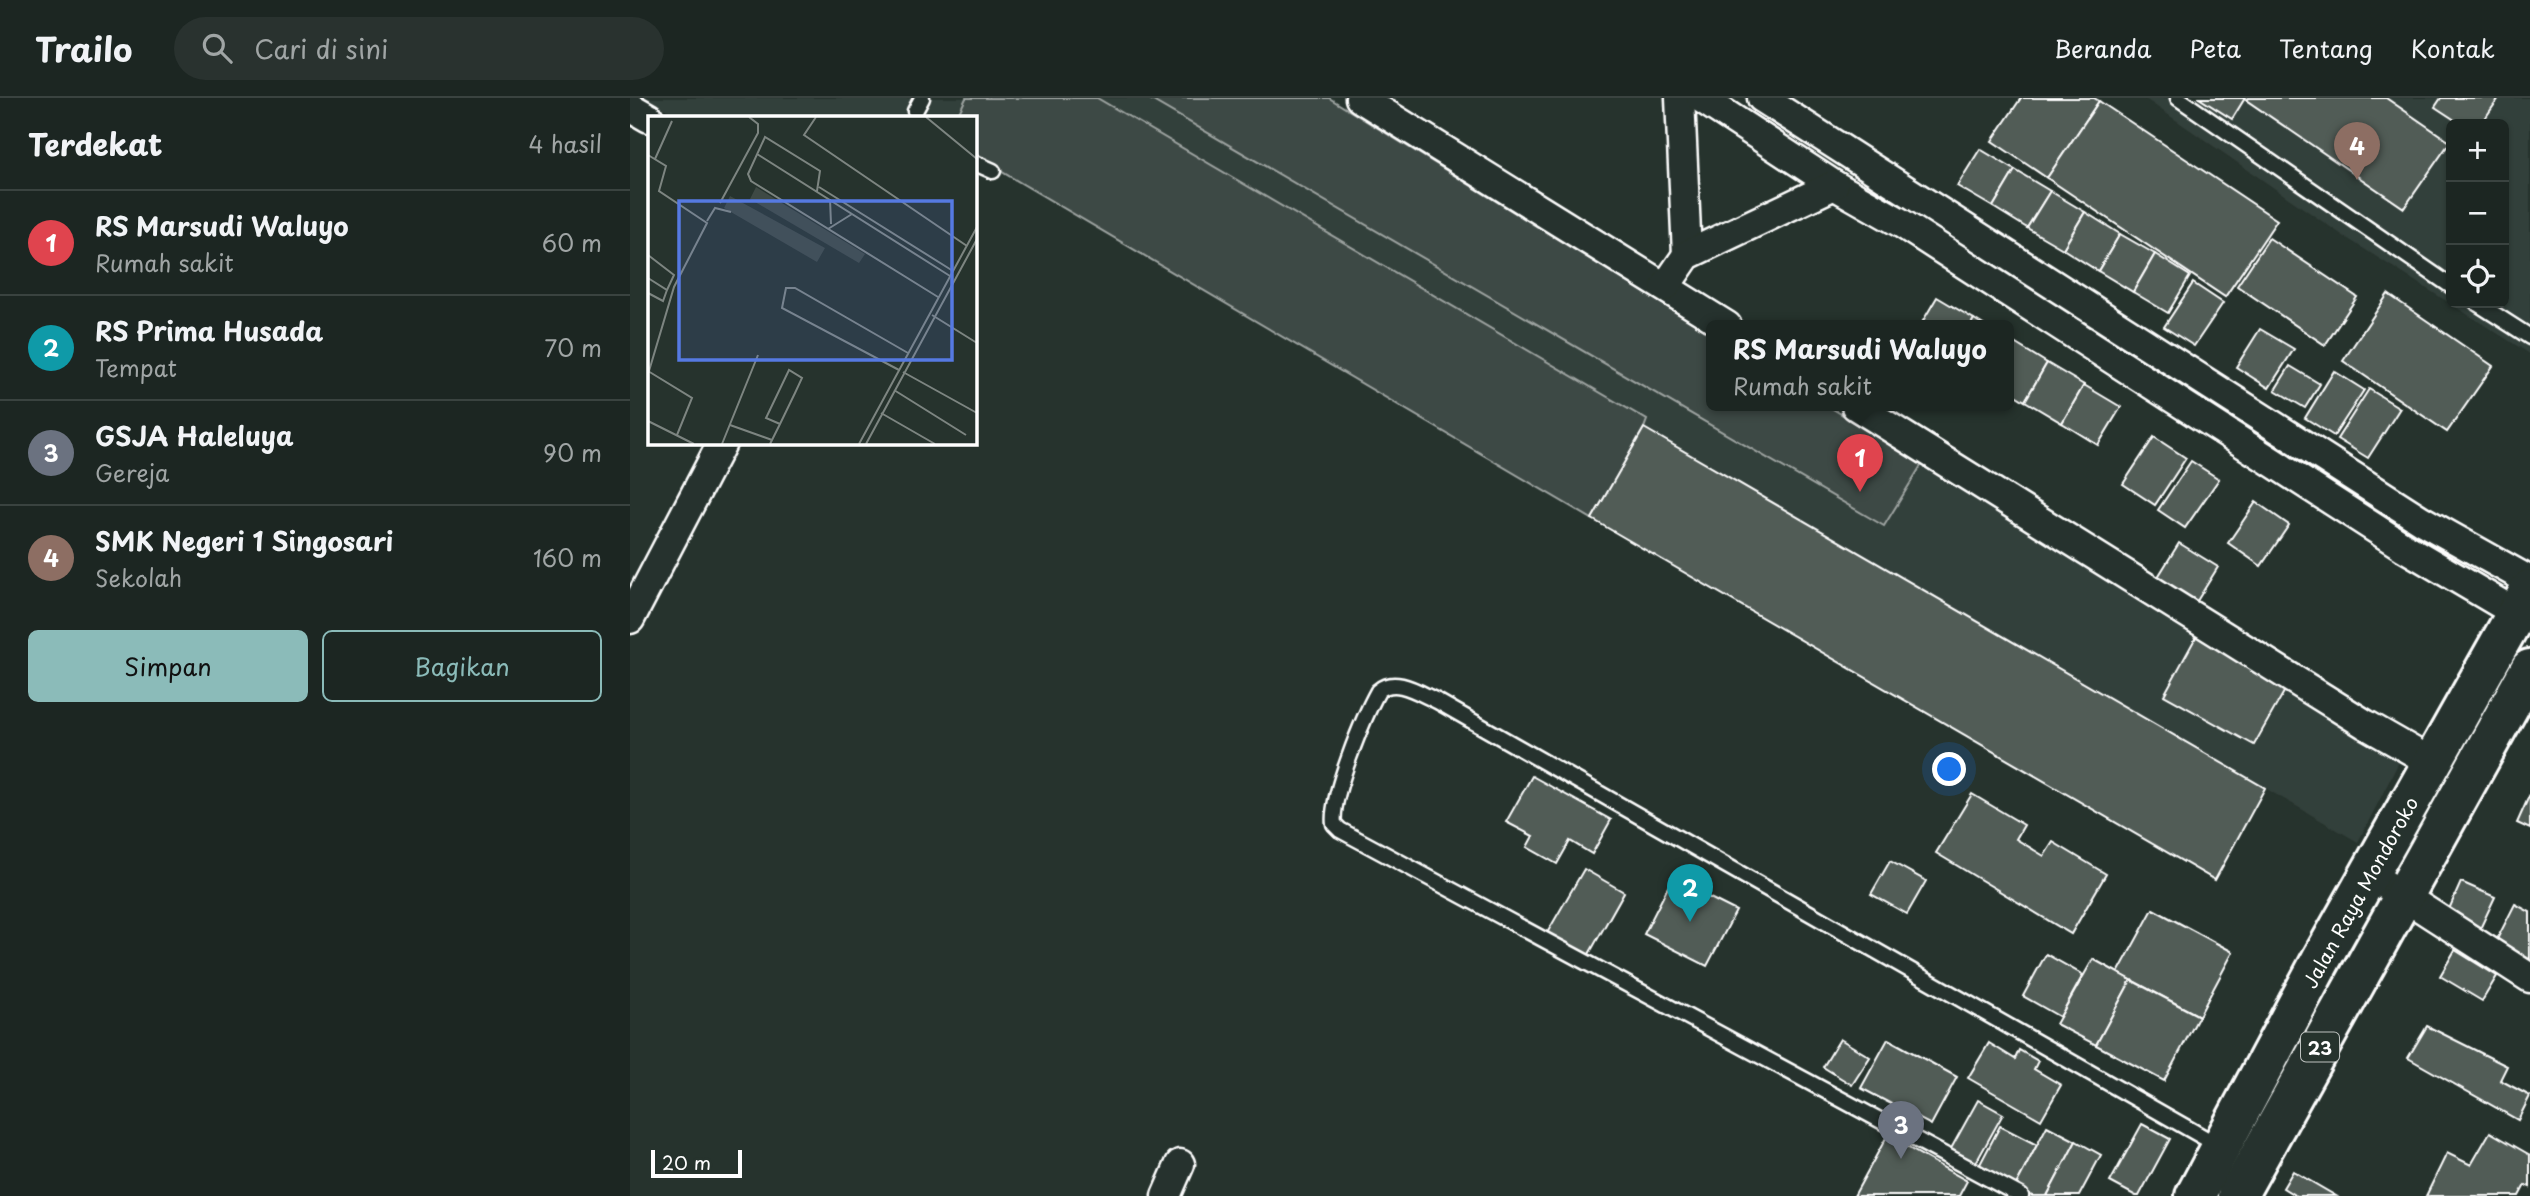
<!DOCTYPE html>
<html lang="id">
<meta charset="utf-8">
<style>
:root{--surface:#1c2622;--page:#29322f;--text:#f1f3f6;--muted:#a0a5a5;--line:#3a4340;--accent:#8bbbb9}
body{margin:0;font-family:"Playpen Sans",sans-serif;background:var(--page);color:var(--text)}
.controls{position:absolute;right:21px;top:21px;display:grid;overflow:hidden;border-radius:10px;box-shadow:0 2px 5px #0004}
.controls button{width:63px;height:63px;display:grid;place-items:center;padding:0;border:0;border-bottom:2px solid var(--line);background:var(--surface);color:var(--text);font:35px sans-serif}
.scale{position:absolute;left:21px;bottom:18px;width:91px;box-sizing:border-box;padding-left:7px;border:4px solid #fff;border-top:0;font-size:19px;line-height:24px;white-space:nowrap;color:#fff;-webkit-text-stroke:5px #26332d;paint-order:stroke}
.you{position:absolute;left:1320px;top:672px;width:24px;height:24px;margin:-18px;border:5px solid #fff;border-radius:50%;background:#1a73e8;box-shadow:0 0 0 10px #1a73e833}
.badge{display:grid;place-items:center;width:46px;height:46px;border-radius:50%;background:var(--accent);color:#fff;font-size:23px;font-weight:700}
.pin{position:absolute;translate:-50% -58px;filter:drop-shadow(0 2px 4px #0008)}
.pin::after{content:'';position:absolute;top:37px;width:24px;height:21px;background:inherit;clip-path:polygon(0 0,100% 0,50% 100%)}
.popup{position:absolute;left:1076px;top:222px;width:308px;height:91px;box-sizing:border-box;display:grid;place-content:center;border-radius:10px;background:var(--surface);filter:drop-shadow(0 2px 5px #0005);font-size:23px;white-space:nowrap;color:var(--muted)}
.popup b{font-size:26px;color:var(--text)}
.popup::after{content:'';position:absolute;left:50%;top:100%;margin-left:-14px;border:14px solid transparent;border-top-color:var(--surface)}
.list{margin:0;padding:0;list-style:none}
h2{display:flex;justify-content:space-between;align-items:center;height:91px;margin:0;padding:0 28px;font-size:30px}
h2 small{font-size:23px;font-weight:400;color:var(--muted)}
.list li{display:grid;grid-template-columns:46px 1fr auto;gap:21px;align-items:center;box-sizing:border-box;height:105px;padding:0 28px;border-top:2px solid var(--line)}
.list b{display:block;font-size:26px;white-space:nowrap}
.list p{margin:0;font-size:23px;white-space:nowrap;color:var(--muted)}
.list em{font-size:23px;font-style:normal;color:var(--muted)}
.actions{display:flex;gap:14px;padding:21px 28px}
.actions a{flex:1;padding:16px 0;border:2px solid var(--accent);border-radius:10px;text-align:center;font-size:24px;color:var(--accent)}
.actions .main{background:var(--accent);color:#111}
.icon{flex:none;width:38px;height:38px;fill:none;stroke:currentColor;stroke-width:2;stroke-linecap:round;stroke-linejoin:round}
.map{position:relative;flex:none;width:1900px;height:1098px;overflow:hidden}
header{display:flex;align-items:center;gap:42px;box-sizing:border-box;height:98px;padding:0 35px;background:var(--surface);border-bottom:2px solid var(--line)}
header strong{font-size:33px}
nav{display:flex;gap:38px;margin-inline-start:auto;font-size:24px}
.search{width:490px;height:63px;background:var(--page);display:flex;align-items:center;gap:18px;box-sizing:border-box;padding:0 24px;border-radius:38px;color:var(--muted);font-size:26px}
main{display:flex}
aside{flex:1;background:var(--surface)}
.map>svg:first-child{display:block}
</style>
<header>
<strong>Trailo</strong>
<div class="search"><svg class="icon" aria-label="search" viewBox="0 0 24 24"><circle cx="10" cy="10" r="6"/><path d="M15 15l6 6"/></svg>Cari di sini</div>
<nav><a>Beranda</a><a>Peta</a><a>Tentang</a><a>Kontak</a></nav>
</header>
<main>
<aside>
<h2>Terdekat<small>4 hasil</small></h2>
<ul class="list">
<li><span class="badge" style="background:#e0444e">1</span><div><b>RS Marsudi Waluyo</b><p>Rumah sakit</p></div><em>60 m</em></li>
<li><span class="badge" style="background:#0f9aa8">2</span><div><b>RS Prima Husada</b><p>Tempat</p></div><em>70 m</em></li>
<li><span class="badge" style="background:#6b7280">3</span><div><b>GSJA Haleluya</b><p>Gereja</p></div><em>90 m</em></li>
<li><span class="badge" style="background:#8d6e63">4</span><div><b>SMK Negeri 1 Singosari</b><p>Sekolah</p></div><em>160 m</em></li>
</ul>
<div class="actions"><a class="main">Simpan</a><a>Bagikan</a></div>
</aside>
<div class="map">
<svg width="1900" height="1098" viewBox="0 0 1900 1098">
<rect width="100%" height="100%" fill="#26332d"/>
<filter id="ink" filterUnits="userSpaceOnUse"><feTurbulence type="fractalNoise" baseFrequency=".0143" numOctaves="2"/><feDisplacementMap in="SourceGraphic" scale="14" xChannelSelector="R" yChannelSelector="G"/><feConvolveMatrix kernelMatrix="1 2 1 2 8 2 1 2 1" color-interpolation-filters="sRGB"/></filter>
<g filter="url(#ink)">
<g fill="#333f3a" fill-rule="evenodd">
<polygon points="16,0 699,0 1081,236 1081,308 1198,308 1771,660 1728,744 1014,330 345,58 345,19 49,19"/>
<path d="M1514,0H1900V256L1712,137ZM1821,26H1874V205H1821Z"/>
</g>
<g fill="#3e4944" stroke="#9ea4a2" stroke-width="2">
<polygon points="336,0 467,0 1017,322 1014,330 962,421 345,58 345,19 327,19"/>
<polygon points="518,0 699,0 1081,236 1081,308 1198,308 1292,366 1254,428"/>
</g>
<g fill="#515c57" stroke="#fff" stroke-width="2">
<polygon points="1391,0 1464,0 1469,3 1417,80 1362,43"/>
<polygon points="1569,0 1615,0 1602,21"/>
<polygon points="1618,0 1756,0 1820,44 1774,110 1616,2"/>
<polygon points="1811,0 1869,0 1851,26 1831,26 1805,9"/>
<polygon points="1469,3 1647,122 1595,199 1417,80"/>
<polygon points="1350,51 1385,72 1363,109 1327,88"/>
<polygon points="1385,72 1420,93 1397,130 1363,109"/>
<polygon points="1420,93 1455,114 1433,151 1397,130"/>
<polygon points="1455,114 1490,136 1468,173 1433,151"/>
<polygon points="1490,136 1525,156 1503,194 1468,173"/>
<polygon points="1639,140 1727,199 1695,247 1607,188"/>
<polygon points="1525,156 1560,178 1538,215 1503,194"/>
<polygon points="1563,185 1593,205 1564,248 1534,229"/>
<polygon points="1758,196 1863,268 1817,334 1713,263"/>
<polygon points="1307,199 1344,221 1340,228 1290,228"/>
<polygon points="1344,221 1355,228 1340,228"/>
<polygon points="1630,231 1664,251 1639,290 1606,269"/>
<polygon points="1381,243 1417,265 1395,303 1379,293 1379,246"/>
<polygon points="1417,265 1454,287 1432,325 1395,303"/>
<polygon points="1660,268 1690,286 1675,310 1645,292"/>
<polygon points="1704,273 1734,292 1704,338 1675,320"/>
<polygon points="1454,287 1491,309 1468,347 1432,325"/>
<polygon points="1739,291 1770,310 1738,360 1707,341"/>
<polygon points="1014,330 1635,690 1585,782 962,421"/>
<polygon points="1524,339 1556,360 1525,407 1493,386"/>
<polygon points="1561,363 1589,381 1555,430 1528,412"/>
<polygon points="1626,404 1659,427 1631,468 1598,445"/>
<polygon points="1549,445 1588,469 1562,511 1523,487"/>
<polygon points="1567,537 1658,587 1624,647 1534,597"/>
<polygon points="902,678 981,722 962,756 940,743 927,766 897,749 903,738 876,724"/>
<polygon points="1342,696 1394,727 1386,741 1414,758 1423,744 1476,776 1441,836 1306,755"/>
<polygon points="1900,696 1900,731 1887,725"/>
<polygon points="1260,763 1296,783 1277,816 1241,796"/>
<polygon points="954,771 994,794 958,858 917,835"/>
<polygon points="1042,781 1106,813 1077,868 1014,836"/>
<polygon points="1831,784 1865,799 1849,833 1816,818"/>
<polygon points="1885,806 1900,814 1900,867 1863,849"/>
<polygon points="1523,811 1603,854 1569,918 1488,875"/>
<polygon points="1825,852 1867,878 1852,903 1810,878"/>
<polygon points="1416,856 1453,877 1430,919 1393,898"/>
<polygon points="1463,861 1501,882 1466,947 1426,926"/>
<polygon points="1501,882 1569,918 1534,983 1466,947"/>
<polygon points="1797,928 1877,968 1870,982 1900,998 1888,1022 1778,960"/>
<polygon points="1210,941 1240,959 1222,987 1193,969"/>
<polygon points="1258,941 1327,979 1301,1027 1231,990"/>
<polygon points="1359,945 1385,961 1389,952 1408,963 1404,971 1431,987 1411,1022 1338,980"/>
<polygon points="1348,1002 1373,1016 1343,1070 1318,1056"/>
<polygon points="1512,1026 1540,1041 1509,1098 1506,1098 1480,1084"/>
<polygon points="1370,1028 1407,1047 1385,1089 1348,1070"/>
<polygon points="1417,1028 1446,1043 1417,1098 1402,1098 1385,1089"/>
<polygon points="1860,1034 1900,1057 1900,1089 1895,1087 1889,1098 1796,1098 1817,1055 1841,1067"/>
<polygon points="1257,1038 1337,1083 1329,1098 1224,1098"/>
<polygon points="1446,1043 1471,1057 1449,1098 1417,1098"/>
<polygon points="1663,1073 1706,1098 1666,1098 1653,1090"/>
</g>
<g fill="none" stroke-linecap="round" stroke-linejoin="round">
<g stroke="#fff" stroke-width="19">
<g id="lane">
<polyline points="1548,0 1821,188"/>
<polyline points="285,13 292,0"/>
<polyline points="345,65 363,73"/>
<polyline points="1847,205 1900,239"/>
<path d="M1391,1098L710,732L704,726C700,700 734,618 748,593C765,578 789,595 807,603L1589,1048"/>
</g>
</g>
<g stroke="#fff" stroke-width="33">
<g id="street">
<polyline points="730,0 1097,228"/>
<polyline points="1050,0 1057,157"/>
<polyline points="1071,0 1204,87 1271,125 1774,449 1886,515"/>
<polyline points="1132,0 1791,422 1900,483"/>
<polyline points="0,9 19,20"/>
<polyline points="1035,189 1057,157 1204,87"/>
<polyline points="1226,308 1735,626 1803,665"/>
<polyline points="0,521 92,345"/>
<polyline points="1739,776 1900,880"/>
<polyline points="536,1098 550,1066"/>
</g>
</g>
<g stroke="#fff" stroke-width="44">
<g id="highway">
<polyline points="1565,1098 1692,860 1900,491"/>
<polyline points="1607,1098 1900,571"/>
</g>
</g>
<use href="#lane" stroke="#26332d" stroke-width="14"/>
<use href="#street" stroke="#26332d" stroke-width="28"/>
<use href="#highway" stroke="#26332d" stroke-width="38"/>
</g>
</g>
<g text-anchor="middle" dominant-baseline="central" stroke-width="5" stroke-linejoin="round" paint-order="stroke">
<rect fill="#26332d" stroke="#bec2c0" stroke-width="2" x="1671" y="934.5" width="38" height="29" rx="5"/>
<g font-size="18" font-weight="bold" fill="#fff">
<text x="1690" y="949">23</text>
</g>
<g font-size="19" fill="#fff" stroke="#26332d">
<text transform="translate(1730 794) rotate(-61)">Jalan Raya Mondoroko</text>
</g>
</g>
<g transform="translate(18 18)">
<rect width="329" height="329" fill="#26332d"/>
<path d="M108,71L217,138L211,147L102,83ZM82,80L177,132L169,146L76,92Z" fill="#3e4944"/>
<path fill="none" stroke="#7d8581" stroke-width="2" d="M168,1L156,19L319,130M278,1L329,43M109,38L302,160M0,39L18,50L11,75L59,107L26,171L1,255M7,43L24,5M171,71L305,155M169,75L172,55L117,21L100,58L103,65L290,181M182,83L183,108M72,87L110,17V8L101,1M59,105L67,92L83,96M180,113L204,98M0,139L26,159L19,174L0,162M0,177L15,185L19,174M284,199L329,227M251,254L134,192L138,172H147L260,237M0,255L44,282L29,319M255,256L329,297M246,274L318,319M233,297L287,328M0,305L46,328M82,309L124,324M74,328L110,239M122,328L132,308L147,277L154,262L141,254L118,302L132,308M211,328L329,111M218,328L329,123"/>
<path fill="#567ae2" fill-opacity="0.15" stroke="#567ae2" stroke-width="3.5" d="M31,85H304V244H31Z"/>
<rect width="329" height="329" fill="none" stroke="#fff" stroke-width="3.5"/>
</g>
</svg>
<div class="controls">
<button>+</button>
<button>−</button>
<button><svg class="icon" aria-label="locate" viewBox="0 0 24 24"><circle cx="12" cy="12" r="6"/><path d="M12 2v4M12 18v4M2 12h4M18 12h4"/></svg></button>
</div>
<div class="scale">20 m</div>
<div class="you"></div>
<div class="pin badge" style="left:1230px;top:394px;background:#e0444e">1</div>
<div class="popup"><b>RS Marsudi Waluyo</b>Rumah sakit</div>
<div class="pin badge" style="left:1060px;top:824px;background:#0f9aa8">2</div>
<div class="pin badge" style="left:1271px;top:1061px;background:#6b7280">3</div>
<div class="pin badge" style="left:1727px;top:82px;background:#8d6e63">4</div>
</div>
</main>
